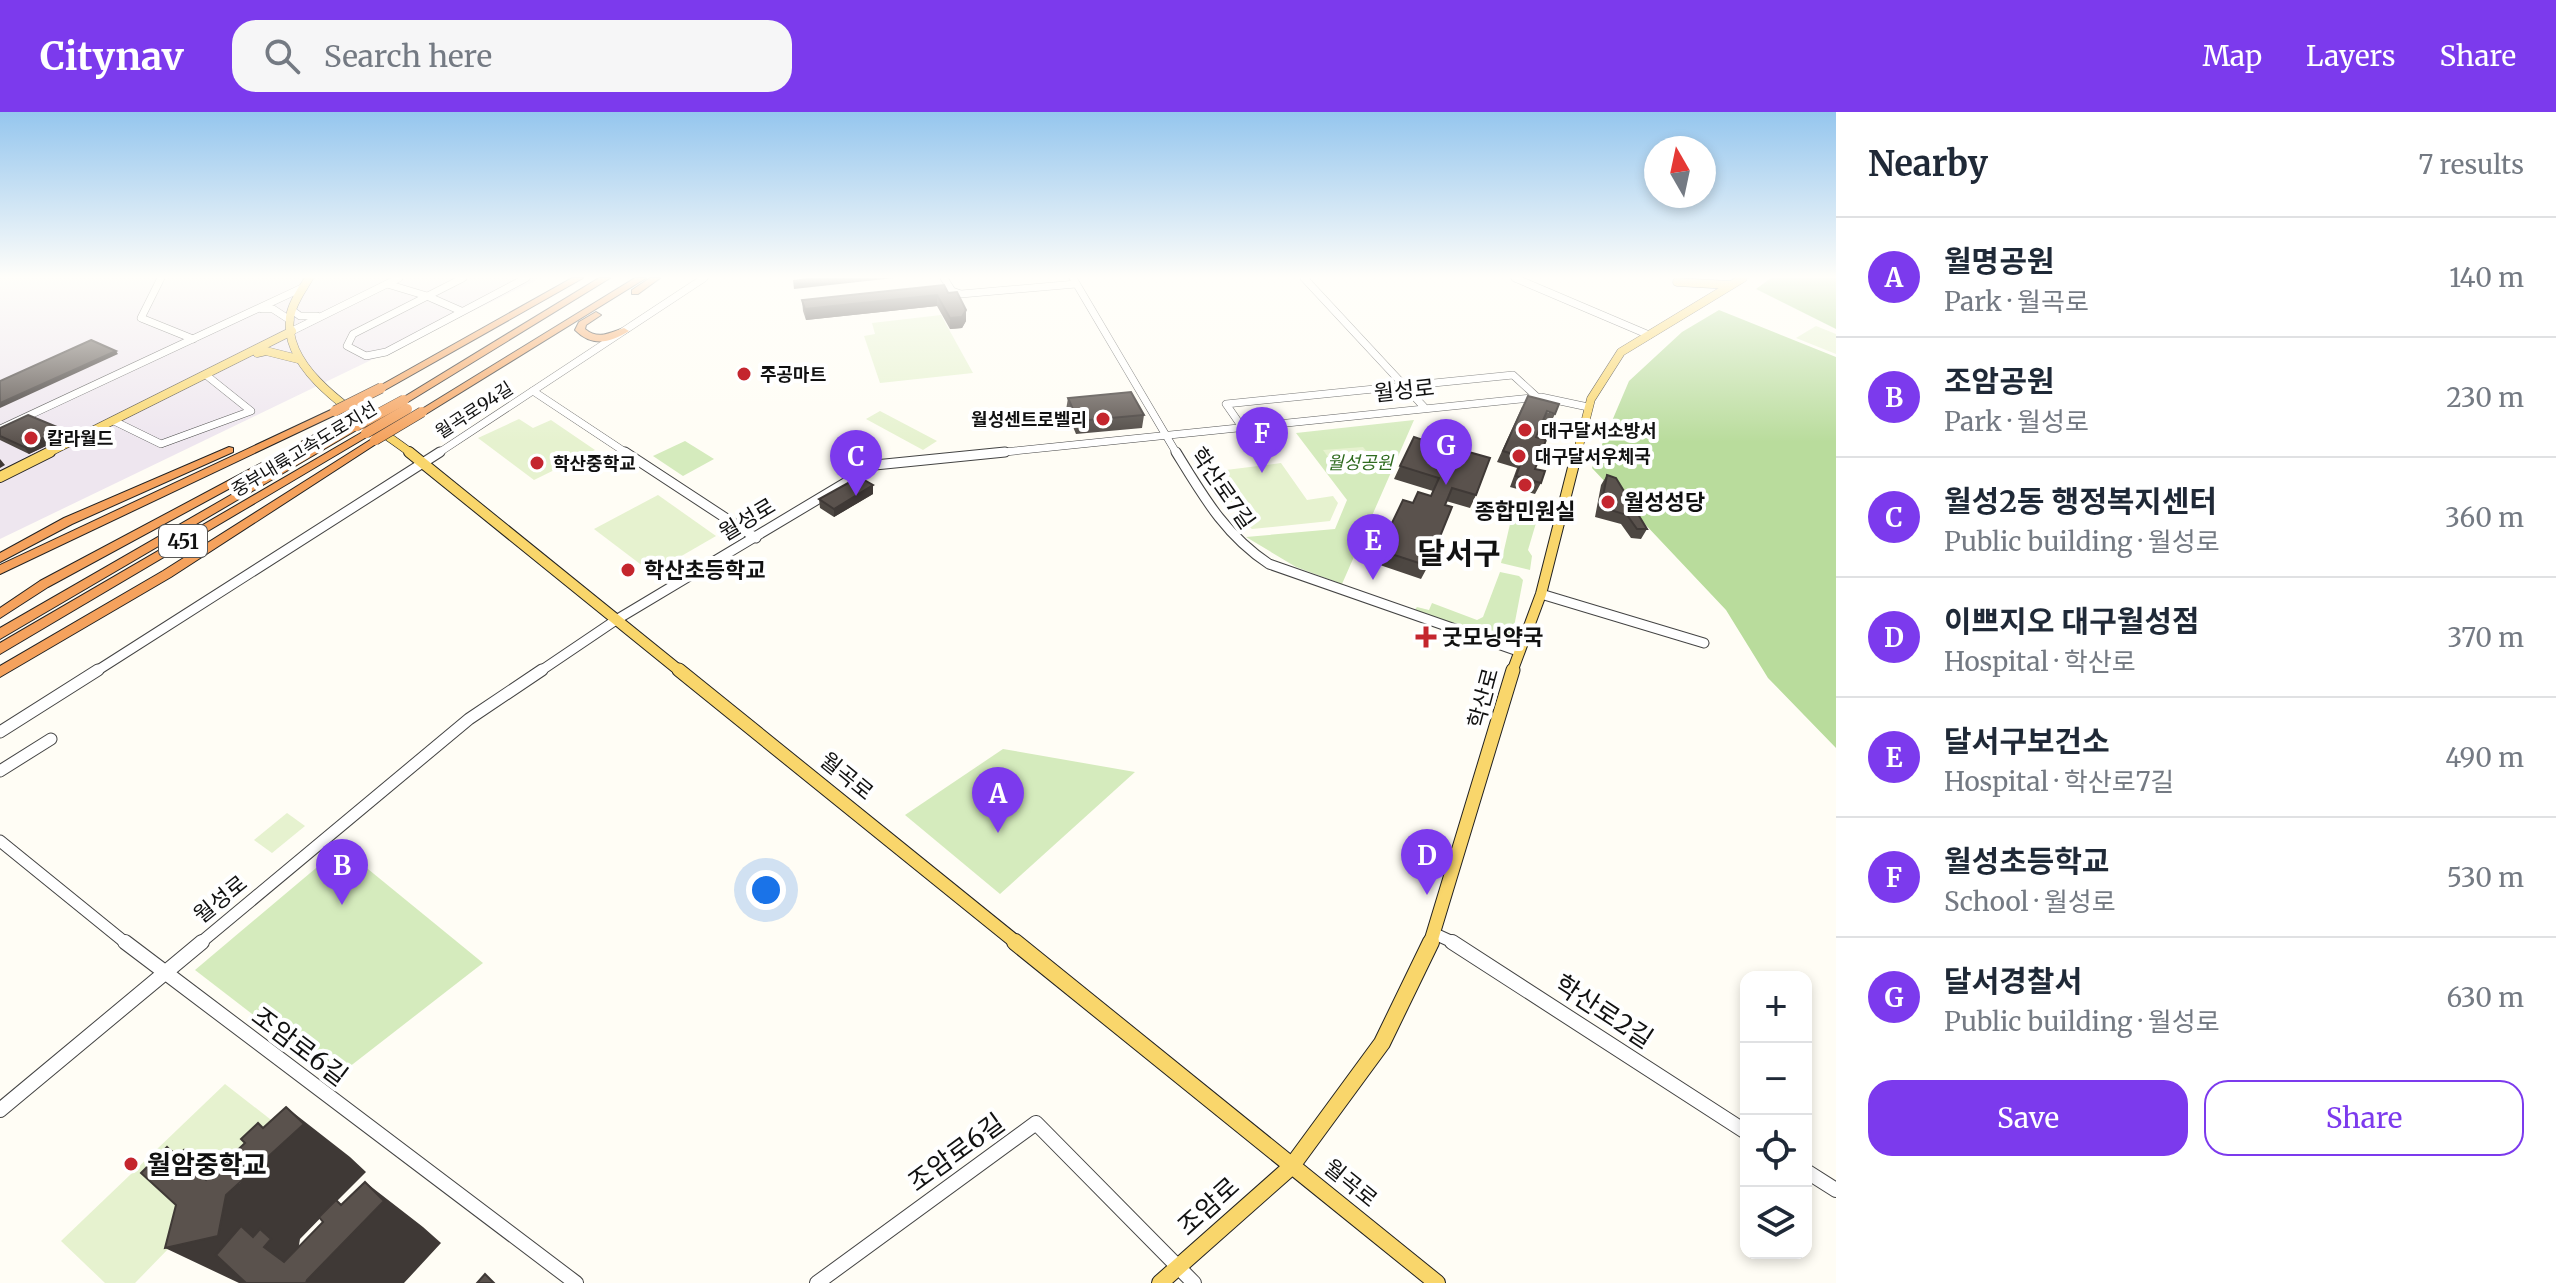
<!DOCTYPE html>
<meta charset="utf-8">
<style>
:root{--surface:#fff;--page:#f6f6f7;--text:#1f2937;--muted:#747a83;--line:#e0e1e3;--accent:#7c3aed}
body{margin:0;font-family:Merriweather,"Noto Sans KR",serif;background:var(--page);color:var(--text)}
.controls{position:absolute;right:24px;bottom:24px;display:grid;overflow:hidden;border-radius:16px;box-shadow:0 4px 12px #0003}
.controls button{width:72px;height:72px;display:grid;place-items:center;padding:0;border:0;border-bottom:2px solid var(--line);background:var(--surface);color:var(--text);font:40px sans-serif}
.compass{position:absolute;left:1644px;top:24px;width:72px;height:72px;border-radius:50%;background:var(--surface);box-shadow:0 4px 12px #0003;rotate:351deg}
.you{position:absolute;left:766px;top:778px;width:28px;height:28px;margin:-20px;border:6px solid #fff;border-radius:50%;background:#1a73e8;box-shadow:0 0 0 12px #1a73e833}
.badge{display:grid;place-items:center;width:52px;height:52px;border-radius:50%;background:var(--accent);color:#fff;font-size:26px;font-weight:700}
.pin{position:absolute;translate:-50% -66px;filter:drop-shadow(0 2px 4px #0008)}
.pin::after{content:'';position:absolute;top:42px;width:28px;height:24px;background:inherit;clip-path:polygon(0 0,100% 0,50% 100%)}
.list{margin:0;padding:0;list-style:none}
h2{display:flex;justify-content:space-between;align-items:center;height:104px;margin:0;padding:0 32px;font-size:34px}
h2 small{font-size:26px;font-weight:400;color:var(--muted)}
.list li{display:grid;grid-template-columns:52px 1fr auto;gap:24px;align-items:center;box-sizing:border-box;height:120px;padding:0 32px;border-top:2px solid var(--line)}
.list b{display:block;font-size:30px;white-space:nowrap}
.list p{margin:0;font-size:26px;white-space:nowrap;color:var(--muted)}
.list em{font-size:26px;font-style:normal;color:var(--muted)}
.actions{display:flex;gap:16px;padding:24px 32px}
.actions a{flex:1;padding:18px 0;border:2px solid var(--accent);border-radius:24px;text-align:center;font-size:28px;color:var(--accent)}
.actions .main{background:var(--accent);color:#fff}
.icon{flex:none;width:44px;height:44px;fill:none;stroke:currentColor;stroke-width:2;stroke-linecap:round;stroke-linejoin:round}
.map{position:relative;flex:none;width:1836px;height:1171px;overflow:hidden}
header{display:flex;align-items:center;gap:48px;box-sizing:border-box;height:112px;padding:0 40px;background:var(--accent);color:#fff}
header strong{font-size:38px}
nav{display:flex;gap:44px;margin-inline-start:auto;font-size:28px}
.search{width:560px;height:72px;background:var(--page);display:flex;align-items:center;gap:20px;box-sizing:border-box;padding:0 28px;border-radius:24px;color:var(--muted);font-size:30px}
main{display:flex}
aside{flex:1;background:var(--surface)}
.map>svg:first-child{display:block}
</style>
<header>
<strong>Citynav</strong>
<div class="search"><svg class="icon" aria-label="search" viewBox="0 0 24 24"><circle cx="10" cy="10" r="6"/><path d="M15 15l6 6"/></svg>Search here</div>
<nav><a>Map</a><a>Layers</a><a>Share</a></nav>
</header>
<main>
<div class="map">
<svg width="1836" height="1171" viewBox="0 0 1836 1171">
<rect width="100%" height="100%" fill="#fffdf5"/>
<polygon fill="#eee6ef" points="0,166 541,166 0,427"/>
<g fill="#d5ebbd">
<polygon points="1414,308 1342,472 1296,455 1246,425 1335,417 1347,388 1296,321"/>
<polygon points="685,329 714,347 683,364 653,344"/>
<polygon points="1474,393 1536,411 1528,438 1532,444 1530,458 1501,451 1510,412 1471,398"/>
<polygon points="1500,460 1519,464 1523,468 1513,520 1508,525 1491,526 1413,500 1417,495 1429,498 1432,491 1477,508 1483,505"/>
<polygon points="1003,637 1135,660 1000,782 905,703"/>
<polygon points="341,735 483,851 335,966 195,858"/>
</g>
<g fill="#b9dc9c">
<polygon points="1771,166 1836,166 1836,217 1756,177"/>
<polygon points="1719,198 1836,245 1836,636 1768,566 1726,498 1592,356 1629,269 1682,220"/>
</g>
<g fill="#e6f2cf">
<polygon points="941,203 973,261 880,271 864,224 875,222 872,211"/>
<polygon points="1816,214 1836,222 1836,242 1796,226"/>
<polygon points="880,299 937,329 923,338 866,307"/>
<polygon points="519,307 533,316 551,308 595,338 534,368 478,326"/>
<polygon points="1363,335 1377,351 1335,355 1323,338"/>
<polygon points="1281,351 1307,388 1333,384 1338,391 1330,409 1252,417 1244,410 1214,363 1218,359"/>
<polygon points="658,383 716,424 652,461 594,417"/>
<polygon points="287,701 305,714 272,741 254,728"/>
<polygon points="225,972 284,1018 135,1171 105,1171 61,1129"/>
</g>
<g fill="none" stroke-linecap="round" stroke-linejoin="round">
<g stroke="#444" stroke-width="8">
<g id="minor-far3">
<polyline points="161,166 141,206 193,227"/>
<polyline points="463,166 353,222 347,234 366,244 386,240 526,166"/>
<polyline points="944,166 952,179 961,182 1076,172"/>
<polyline points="1073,166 1177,342"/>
<polyline points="1304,166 1424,295"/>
<polyline points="1515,166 1649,223"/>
<polyline points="387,172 427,184 461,199"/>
<polyline points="262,197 273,197 290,208"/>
<polyline points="293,199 300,204 317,204"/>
<polyline points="292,219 399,166"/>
<polyline points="533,279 628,342"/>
<polyline points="114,309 161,332 251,299 206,263"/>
<polyline points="1242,315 1226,292 1513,263 1537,285"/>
<polyline points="0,317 304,175"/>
<polyline points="437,342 704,166"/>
<polyline points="985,342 1541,285 1588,295"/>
</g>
</g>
<g stroke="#444" stroke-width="11">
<g id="minor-far2">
<polyline points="625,340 756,426"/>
<path d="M1176,340C1203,384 1225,423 1269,452L1518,539"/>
<polyline points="1541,482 1704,531"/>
<polyline points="95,560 440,340"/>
<polyline points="539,560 616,508 875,353 1005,340"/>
</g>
</g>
<g stroke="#444" stroke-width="13">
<g id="minor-far1">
<polyline points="0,620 98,558"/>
<polyline points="0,659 51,627"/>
<polyline points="0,729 127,832"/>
<polyline points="1435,822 1457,832"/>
<polyline points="199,832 469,607 542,558"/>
</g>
</g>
<g stroke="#444" stroke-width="16">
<g id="minor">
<polyline points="125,830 576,1171"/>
<polyline points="1452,830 1746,1020"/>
<polyline points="0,998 202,830"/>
<polyline points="1806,1059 1836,1078"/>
<polyline points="817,1171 1036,1011 1194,1171"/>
</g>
</g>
<g stroke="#222" stroke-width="9">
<g id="major-far3">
<path d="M309,166C302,178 292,191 290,205C282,265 372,310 412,342"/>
<polyline points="1677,170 1730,173"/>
<polyline points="257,241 266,239 298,247"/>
<polyline points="46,342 292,219"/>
<polyline points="1577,342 1591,287 1621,240 1743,166"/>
</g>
</g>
<g stroke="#222" stroke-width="12">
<g id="major-far2">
<polyline points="409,340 681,560"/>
<polyline points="0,365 50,340"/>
<polyline points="1512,560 1541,482 1577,340"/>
</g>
</g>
<g stroke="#222" stroke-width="15">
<g id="major-far1">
<polyline points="679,558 1018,832"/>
<polyline points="1430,832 1513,558"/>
</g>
</g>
<g stroke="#222" stroke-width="18">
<g id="major">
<polyline points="1015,830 1437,1171"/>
<polyline points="1160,1171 1291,1055 1382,931 1431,830"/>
</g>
</g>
<g stroke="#222" stroke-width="2">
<g id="highway">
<polygon points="572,166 583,166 385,278 376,276"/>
<polygon points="599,166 610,166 408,290 400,290 399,288"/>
<polygon points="635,166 646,166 426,302 418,302 417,300"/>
<polygon points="650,166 660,166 638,182 632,182 632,178"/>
<path d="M596,200L601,203L586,213L585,217C598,228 609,221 624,216L629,219C610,231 592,235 575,218L579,210Z"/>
<polygon points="335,296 339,297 339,301 0,462 0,453"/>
<polygon points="348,305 353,308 352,310 48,475 0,506 0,496 40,469"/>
<polygon points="356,311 361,314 360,316 0,527 0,516"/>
<polygon points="366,318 371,321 370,323 0,542 0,531"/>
<polygon points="375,325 379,326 379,330 171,465 0,565 0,554 163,459"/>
<polygon points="229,335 233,336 233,340 72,412 0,450 0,441 64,406"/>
</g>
</g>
<use href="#minor-far3" stroke="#fff" stroke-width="7"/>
<use href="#minor-far2" stroke="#fff" stroke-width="9"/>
<use href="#minor-far1" stroke="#fff" stroke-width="11"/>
<use href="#minor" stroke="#fff" stroke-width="14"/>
<use href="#major-far3" stroke="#f9d66b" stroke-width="8"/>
<use href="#major-far2" stroke="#f9d66b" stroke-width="10"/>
<use href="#major-far1" stroke="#f9d66b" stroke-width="13"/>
<use href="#major" stroke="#f9d66b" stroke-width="16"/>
<use href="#highway" fill="#f5a25d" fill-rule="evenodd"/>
<g stroke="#222" stroke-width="11" stroke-linecap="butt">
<g id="highway-bridge">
<polyline points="335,299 381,276"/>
<polyline points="356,314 404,288"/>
<polyline points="366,321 407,297"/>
<polyline points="375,328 422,300"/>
</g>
</g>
<use href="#highway-bridge" stroke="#f5a25d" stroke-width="10"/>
</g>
<g fill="#4d4742">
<polygon points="948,181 966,198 966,209 962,216 950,217 937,194 806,208 803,199 802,188"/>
<polygon points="1068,286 1144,303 1142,316 1076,322 1066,298"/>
<polygon points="1522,295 1555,302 1550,312 1542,310 1536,325 1535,357 1541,371 1535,382 1510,375 1517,356 1497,350"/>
<polygon points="0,316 67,324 29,342 0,328"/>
<polygon points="1424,339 1476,383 1470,396 1446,389 1428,454 1421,467 1374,451 1403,388 1413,391 1431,384 1433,379 1394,367 1400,354"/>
<polygon points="1607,363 1647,417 1641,427 1631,426 1621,412 1595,405 1601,373"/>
<polygon points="873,382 834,405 820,396 819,387"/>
</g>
<g fill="#3f3936" fill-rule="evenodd">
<polygon points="807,166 894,166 794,177 793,168"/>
<polygon points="937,183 937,194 806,208 805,197"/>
<polygon points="966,198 966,209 962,216 950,217 950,206"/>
<polygon points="116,239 118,242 0,296 0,291"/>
<polygon points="62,317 67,324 29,342 24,335"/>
<polygon points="0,347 5,353 0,356"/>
<polygon points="873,373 873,382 834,405 834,397"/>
<path d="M286,995L350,1045L366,1060L337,1089L365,1108V1070L423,1115L441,1131L404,1171H239L165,1136L206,1068L167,1035L191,1050L184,1038L239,1072L283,1030ZM337,1089L321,1152L298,1139L300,1127Z"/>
</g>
<g fill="#5a524d" stroke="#3f3936" stroke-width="2">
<polygon points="944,173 948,181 957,180 966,198 962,205 950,206 937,183 805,197 802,188"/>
<polygon points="91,228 116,239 0,291 0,269"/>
<polygon points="1131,280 1144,303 1078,309 1068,286"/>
<polygon points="1528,284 1559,292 1555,302 1547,299 1536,325 1546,328 1535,357 1545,359 1541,371 1516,364 1523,345 1503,339"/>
<polygon points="28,303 62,317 24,335 0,324 0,316"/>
<polygon points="1414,325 1429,330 1424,339 1447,346 1451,335 1490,346 1476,383 1452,376 1445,393 1452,395 1428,454 1379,438 1403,388 1413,391 1418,380 1431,384 1439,366 1400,354"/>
<polygon points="1607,363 1616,366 1647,417 1637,417 1627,403 1601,395"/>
<polygon points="859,365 873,373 834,397 819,387"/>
<polygon points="286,995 304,1012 226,1083 218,1124 165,1136 176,1093 141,1061 167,1035 177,1045 184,1038 194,1047 188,1053 206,1068 245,1031 241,1027 258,1011 263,1016"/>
<polygon points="365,1070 384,1089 307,1168 306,1171 246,1171 216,1143 241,1114 253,1125 260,1117 271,1127 264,1135 284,1150 323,1110 319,1105 336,1088 341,1093"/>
<polygon points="485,1162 494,1171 477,1171"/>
</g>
<linearGradient id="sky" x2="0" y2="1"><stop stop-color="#95c6ee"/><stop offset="0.5" stop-color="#fffefa"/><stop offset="1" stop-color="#fffefa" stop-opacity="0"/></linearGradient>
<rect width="1836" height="330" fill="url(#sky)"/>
<g fill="#c4262e" stroke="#fff" stroke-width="3">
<circle cx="744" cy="262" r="8"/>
<circle cx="1103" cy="307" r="8"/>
<circle cx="1525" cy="318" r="8"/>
<circle cx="31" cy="326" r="8"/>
<circle cx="1519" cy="344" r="8"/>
<circle cx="537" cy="351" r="8"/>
<circle cx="1525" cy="373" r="8"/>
<circle cx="1608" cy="390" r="8"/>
<circle cx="628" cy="458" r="8"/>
<path d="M1422 513h8v8h8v8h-8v8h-8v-8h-8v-8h8z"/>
<circle cx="131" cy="1052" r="8"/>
</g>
<g text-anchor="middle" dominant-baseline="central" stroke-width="8" stroke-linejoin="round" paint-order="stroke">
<g font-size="18" font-weight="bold" fill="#111" stroke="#fff" text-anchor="start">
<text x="760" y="262">주공마트</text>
<text x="1087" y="307" text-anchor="end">월성센트로벨리</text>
<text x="1541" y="318">대구달서소방서</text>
<text x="47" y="326">칼라월드</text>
<text x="1535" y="344">대구달서우체국</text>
<text x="553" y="351">학산중학교</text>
</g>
<g font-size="18" fill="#111" stroke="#fff">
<text transform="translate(474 298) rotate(-33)">월곡로94길</text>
<text transform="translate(304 337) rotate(-31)">중부내륙고속도로지선</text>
</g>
<g font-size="18" font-style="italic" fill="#2f6b1f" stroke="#fff">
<text x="1360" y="350">월성공원</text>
</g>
<rect fill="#fff" stroke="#585858" stroke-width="2" x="159" y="413" width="48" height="32" rx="6"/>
<g font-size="20" font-weight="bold" fill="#111">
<text x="183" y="429">451</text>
</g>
<g font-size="22" fill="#111" stroke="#fff">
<text transform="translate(1404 278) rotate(-6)">월성로</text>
<text transform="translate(1223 376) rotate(55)">학산로7길</text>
<text transform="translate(747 407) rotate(-31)">월성로</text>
<text transform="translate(1483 586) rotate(-75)">학산로</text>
<text transform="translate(847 664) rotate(39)">월곡로</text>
<text transform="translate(220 787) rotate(-39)">월성로</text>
<text transform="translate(1351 1071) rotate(39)">월곡로</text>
</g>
<g font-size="22" font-weight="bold" fill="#111" stroke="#fff" text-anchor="start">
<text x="1624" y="390">월성성당</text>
<text x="1525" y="399" text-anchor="middle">종합민원실</text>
<text x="644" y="458">학산초등학교</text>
<text x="1442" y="525">굿모닝약국</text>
</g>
<g font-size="26" fill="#111" stroke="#fff">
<text transform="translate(1604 899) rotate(33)">학산로2길</text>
<text transform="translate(300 934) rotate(37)">조암로6길</text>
<text transform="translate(956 1040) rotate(-36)">조암로6길</text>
<text transform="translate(1208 1094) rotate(-42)">조암로</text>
</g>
<g font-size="26" font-weight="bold" fill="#111" stroke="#fff" text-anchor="start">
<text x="147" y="1052">월암중학교</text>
</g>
<g font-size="30" font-weight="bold" fill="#111" stroke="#fff">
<text x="1459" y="441">달서구</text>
</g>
</g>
</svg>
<div class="controls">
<button>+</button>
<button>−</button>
<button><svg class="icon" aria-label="locate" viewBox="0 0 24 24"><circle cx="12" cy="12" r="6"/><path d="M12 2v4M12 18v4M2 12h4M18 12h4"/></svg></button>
<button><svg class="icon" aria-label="layers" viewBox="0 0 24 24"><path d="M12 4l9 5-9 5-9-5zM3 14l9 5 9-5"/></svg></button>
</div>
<svg class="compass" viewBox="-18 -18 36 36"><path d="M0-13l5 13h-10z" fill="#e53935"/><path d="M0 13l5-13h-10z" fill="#747a83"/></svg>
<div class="you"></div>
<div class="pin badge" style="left:998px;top:721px">A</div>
<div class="pin badge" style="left:342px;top:793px">B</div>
<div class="pin badge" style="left:856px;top:384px">C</div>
<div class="pin badge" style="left:1427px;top:783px">D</div>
<div class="pin badge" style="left:1373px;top:468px">E</div>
<div class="pin badge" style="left:1262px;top:361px">F</div>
<div class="pin badge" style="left:1446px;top:373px">G</div>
</div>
<aside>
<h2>Nearby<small>7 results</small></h2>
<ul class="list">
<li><span class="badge">A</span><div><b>월명공원</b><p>Park · 월곡로</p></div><em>140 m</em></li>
<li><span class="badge">B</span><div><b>조암공원</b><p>Park · 월성로</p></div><em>230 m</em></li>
<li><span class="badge">C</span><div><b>월성2동 행정복지센터</b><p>Public building · 월성로</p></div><em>360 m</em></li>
<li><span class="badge">D</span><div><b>이쁘지오 대구월성점</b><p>Hospital · 학산로</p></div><em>370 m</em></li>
<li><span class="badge">E</span><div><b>달서구보건소</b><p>Hospital · 학산로7길</p></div><em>490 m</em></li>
<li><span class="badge">F</span><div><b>월성초등학교</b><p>School · 월성로</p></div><em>530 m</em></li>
<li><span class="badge">G</span><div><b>달서경찰서</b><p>Public building · 월성로</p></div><em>630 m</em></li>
</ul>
<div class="actions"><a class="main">Save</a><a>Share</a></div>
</aside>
</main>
